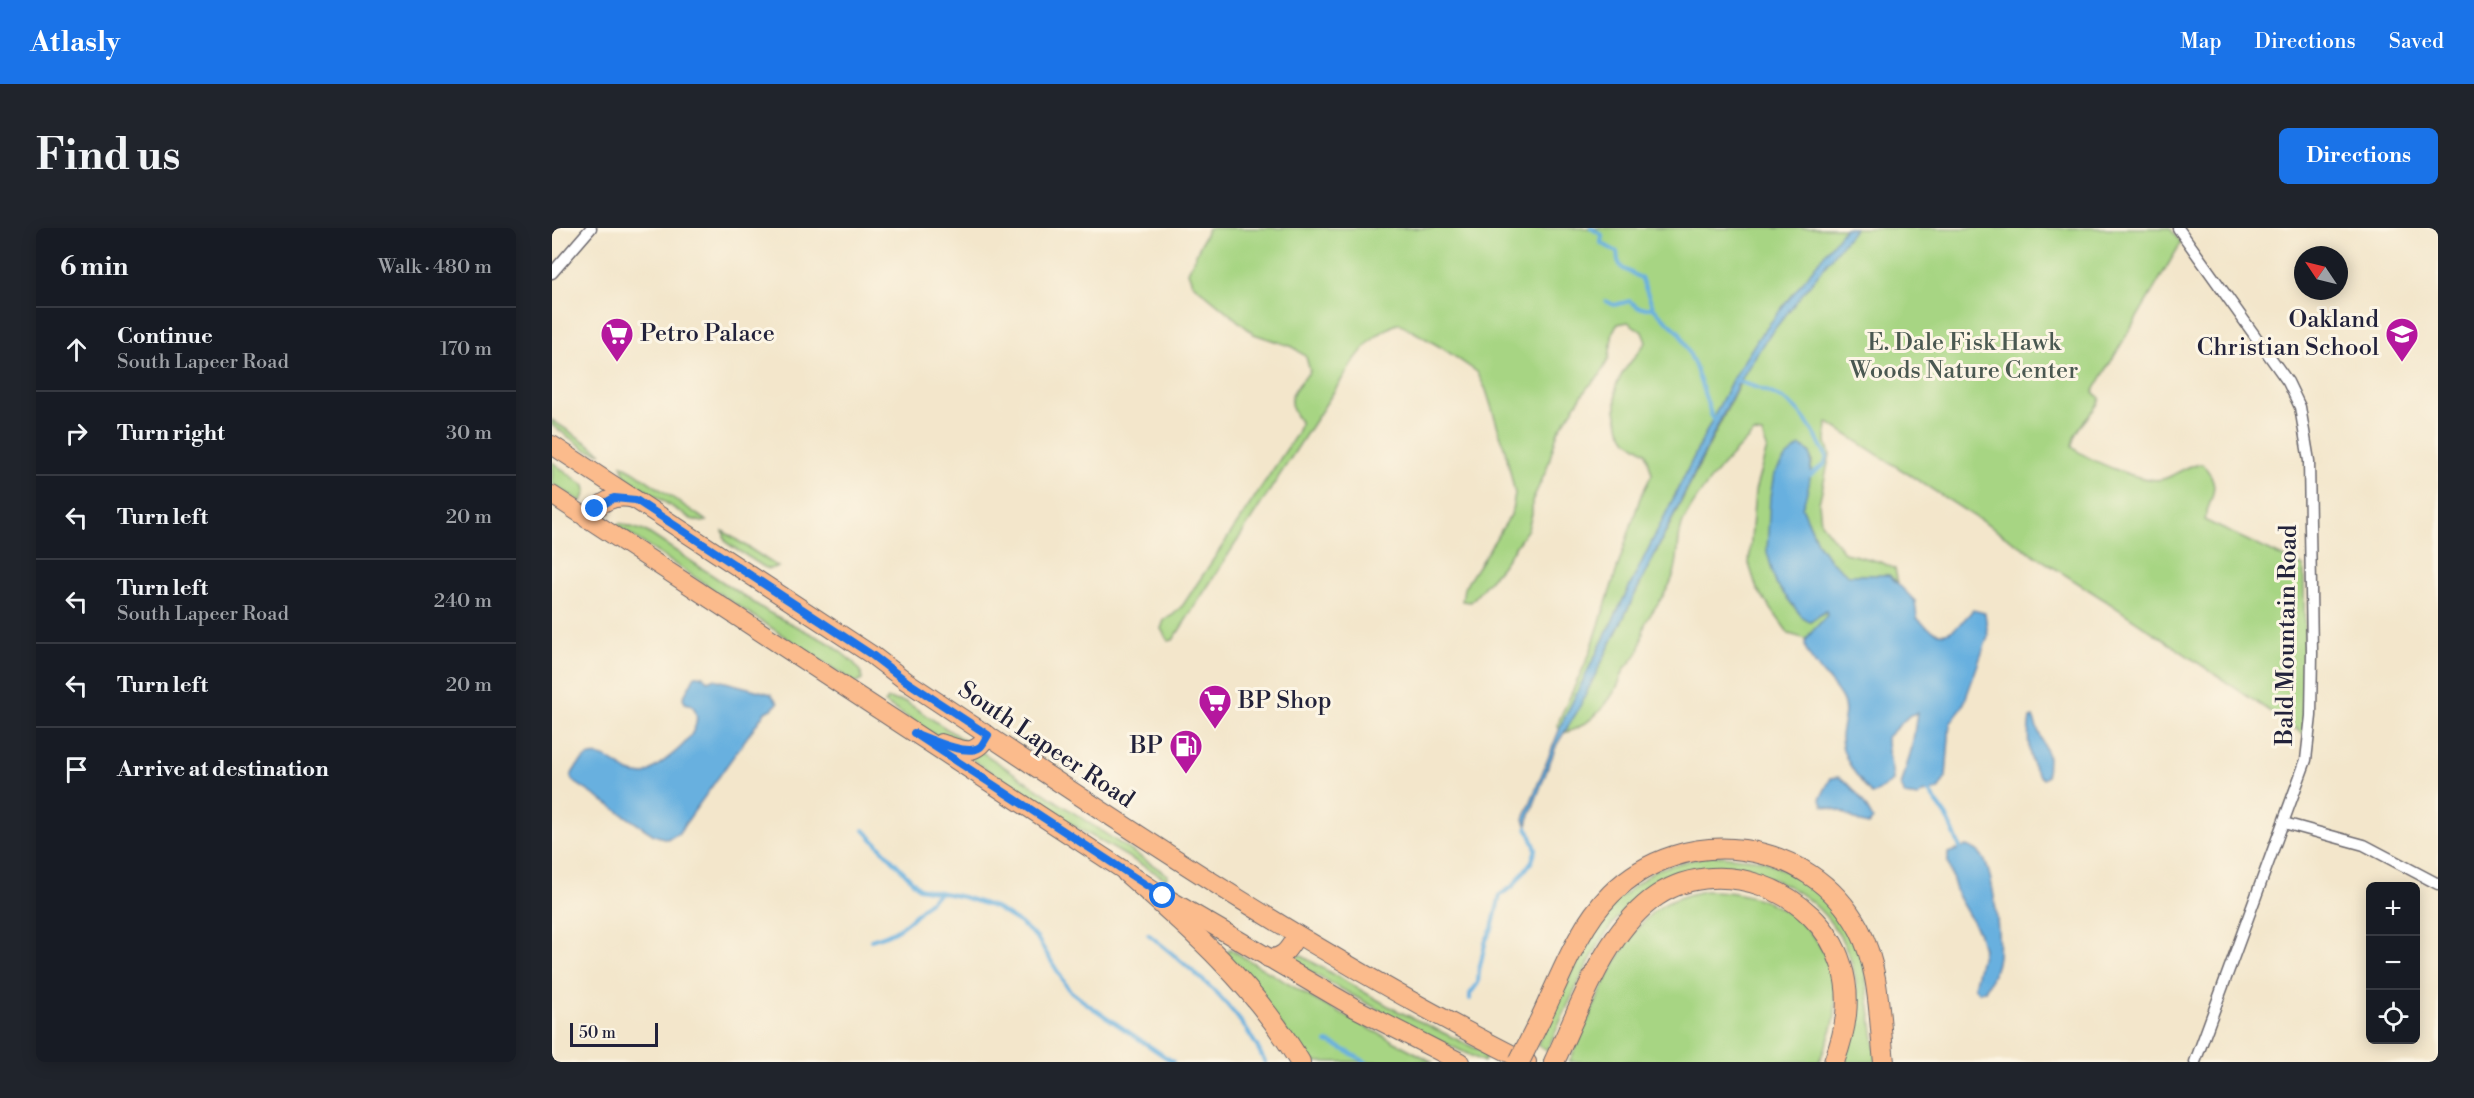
<!DOCTYPE html>
<meta charset="utf-8">
<style>
:root{--surface:#171b24;--page:#20242c;--text:#f1f3f6;--muted:#9ea1a6;--line:#363941;--accent:#1a73e8}
body{margin:0;font-family:"Libre Bodoni",serif;background:var(--page);color:var(--text)}
.controls{position:absolute;right:18px;bottom:18px;display:grid;overflow:hidden;border-radius:9px;box-shadow:0 3px 15px #0003}
.controls button{width:54px;height:54px;display:grid;place-items:center;padding:0;border:0;border-bottom:2px solid var(--line);background:var(--surface);color:var(--text);font:30px sans-serif}
.compass{position:absolute;left:1742px;top:18px;width:54px;height:54px;border-radius:50%;background:var(--surface);box-shadow:0 3px 15px #0003;rotate:305deg}
.scale{position:absolute;left:18px;bottom:15px;width:88px;box-sizing:border-box;padding-left:6px;border:3px solid #22223b;border-top:0;font-size:16px;line-height:21px;white-space:nowrap;color:#22223b;-webkit-text-stroke:4px #fcf5e5;paint-order:stroke}
.stop{position:absolute;width:18px;height:18px;margin:-14px;border:4px solid #1a73e8;border-radius:50%;background:#fff}
.stop.end{background:#1a73e8;border-color:#fff;box-shadow:0 2px 6px #0008}
.list{margin:0;padding:0;list-style:none}
h2{display:flex;justify-content:space-between;align-items:center;height:78px;margin:0;padding:0 24px;font-size:26px}
h2 small{font-size:20px;font-weight:400;color:var(--muted)}
.list li{display:grid;grid-template-columns:39px 1fr auto;gap:18px;align-items:center;box-sizing:border-box;height:84px;padding:0 24px;border-top:2px solid var(--line)}
.list b{display:block;font-size:22px;white-space:nowrap}
.list p{margin:0;font-size:20px;white-space:nowrap;color:var(--muted)}
.list em{font-size:20px;font-style:normal;color:var(--muted)}
.icon{flex:none;width:33px;height:33px;fill:none;stroke:currentColor;stroke-width:2;stroke-linecap:round;stroke-linejoin:round}
.map{position:relative;flex:none;width:1886px;height:834px;overflow:hidden;border-radius:9px}
header{display:flex;align-items:center;gap:36px;box-sizing:border-box;height:84px;padding:0 30px;background:var(--accent);color:#fff}
header strong{font-size:28px}
nav{display:flex;gap:33px;margin-inline-start:auto;font-size:21px}
.intro{display:flex;align-items:center;justify-content:space-between;box-sizing:border-box;height:144px;padding:0 36px}
h1{margin:0;font-size:42px}
.button{padding:15px 27px;border-radius:9px;background:var(--accent);color:#fff;font-size:21px;font-weight:700}
main{display:flex;gap:36px;padding:0 36px}
aside{flex:1;background:var(--surface);border-radius:9px;box-shadow:0 3px 15px #0003}
.map>svg:first-child{display:block}
</style>
<header>
<strong>Atlasly</strong>
<nav><a>Map</a><a>Directions</a><a>Saved</a></nav>
</header>
<div class="intro"><h1>Find us</h1><a class="button">Directions</a></div>
<main>
<aside>
<h2>6 min<small>Walk · 480 m</small></h2>
<ul class="list">
<li><svg class="icon" aria-label="ahead" viewBox="0 0 24 24"><path d="M12 20V5M6 11l6-6 6 6"/></svg><div><b>Continue</b><p>South Lapeer Road</p></div><em>170 m</em></li>
<li><svg class="icon" aria-label="right" viewBox="0 0 24 24"><path d="M7 20v-9h11M14 6l5 5-5 5"/></svg><div><b>Turn right</b></div><em>30 m</em></li>
<li><svg class="icon" aria-label="left" viewBox="0 0 24 24"><path d="M17 20v-9H6M10 6l-5 5 5 5"/></svg><div><b>Turn left</b></div><em>20 m</em></li>
<li><svg class="icon" aria-label="left" viewBox="0 0 24 24"><path d="M17 20v-9H6M10 6l-5 5 5 5"/></svg><div><b>Turn left</b><p>South Lapeer Road</p></div><em>240 m</em></li>
<li><svg class="icon" aria-label="left" viewBox="0 0 24 24"><path d="M17 20v-9H6M10 6l-5 5 5 5"/></svg><div><b>Turn left</b></div><em>20 m</em></li>
<li><svg class="icon" aria-label="arrive" viewBox="0 0 24 24"><path d="M6 21V4h12l-3 4 3 4H6"/></svg><div><b>Arrive at destination</b></div></li>
</ul>
</aside>
<div class="map">
<svg width="1886" height="834" viewBox="0 0 1886 834">
<rect width="100%" height="100%" fill="#fcf5e5"/>
<filter id="ink" filterUnits="userSpaceOnUse"><feTurbulence type="fractalNoise" baseFrequency=".0167" numOctaves="2"/><feDisplacementMap in="SourceGraphic" scale="12" xChannelSelector="R" yChannelSelector="G"/><feConvolveMatrix kernelMatrix="1 2 1 2 8 2 1 2 1" color-interpolation-filters="sRGB"/></filter>
<filter id="wash" filterUnits="userSpaceOnUse"><feTurbulence type="fractalNoise" baseFrequency=".008" numOctaves="4" result="noise"/><feDisplacementMap in="SourceGraphic" scale="24" xChannelSelector="R" yChannelSelector="G"/><feGaussianBlur stdDeviation="1.35" result="paint"/><feColorMatrix in="noise" values="0 0 0 0 0 0 0 0 0 0 0 0 0 0 0 0 0 1.4 0 .05"/><feComposite in="paint" operator="in"/></filter>
<g filter="url(#wash)">
<rect width="100%" height="100%" fill="#f3e6cb"/>
<g fill="#a7d583" stroke="#647c5f" stroke-width="1.5">
<path d="M656,0H1618L1629,15L1541,164L1548,170L1547,174C1538,190 1522,199 1520,219C1536,232 1592,256 1611,251C1625,247 1635,236 1650,236C1671,257 1659,268 1652,292L1752,339L1753,507L1551,371L1275,194L1274,214L1278,227L1267,275L1269,295L1293,325L1329,334L1343,341L1346,355L1337,347H1296L1277,331L1266,316L1250,279L1257,256L1260,234L1258,224L1248,218L1224,356L1251,390L1258,394L1274,383L1275,387L1270,395L1254,411L1237,406L1205,361L1197,336L1203,263L1215,220L1210,206L1202,205C1177,229 1150,258 1133,290C1123,309 1129,331 1120,351C1114,367 1102,379 1094,394C1090,403 1091,411 1088,420C1084,430 1077,434 1072,442C1069,447 1068,454 1065,459C1053,480 1035,499 1012,505L1025,484L1194,143L1181,150L1010,495L1008,504L1006,497L1008,490L1038,425L1088,270L1100,246L1094,224L1075,212L1068,201L1064,182V158L1071,144L1094,114L1090,104L1076,94L1066,96L1061,103L1057,130L1048,147L1035,160L1006,203L994,243L980,273V286L976,301L949,339L919,374L910,373L912,360L959,287L963,266L954,225L934,162L925,144L890,120L847,95C826,104 815,115 801,134L621,412L616,413L609,401L612,392L621,387L631,377L744,207L749,195C729,169 742,164 758,143L754,129L741,119L702,106L640,55L636,44Z"/>
<polygon points="0,192 50,225 35,222 0,197"/>
<polygon points="0,234 33,258 34,263 30,274 0,256"/>
<polygon points="70,237 81,243 155,293 150,294 139,291 78,252 72,247"/>
<polygon points="67,295 95,304 216,384 279,416 302,435 309,445 310,452 304,455 300,453 65,298"/>
<polygon points="171,303 226,339 217,341 212,339 176,316 173,312"/>
<polygon points="336,471 354,474 616,647 614,651 519,596 333,475"/>
<path d="M1157,627L1211,632L1260,656L1297,697L1311,728L1325,834H1292C1301,811 1308,788 1305,763C1296,658 1171,605 1088,667C1047,698 1018,775 995,822L985,817L1037,709L1059,677L1103,642Z"/>
<path d="M1152,663C1226,661 1290,706 1283,787C1281,803 1273,819 1267,834H1017C1037,792 1068,707 1105,681C1119,671 1135,667 1152,663Z"/>
<polygon points="678,721 765,773 881,834 757,834 674,726"/>
<polygon points="748,727 838,779 935,826 932,834 847,793 744,736 742,734 745,728"/>
</g>
<g fill="#67b0df" stroke="#44698d" stroke-width="1.5">
<polygon points="1293,0 1303,0 1213,113 1187,154 1025,484 1005,516 976,592 975,599 972,591 1010,495 1181,150 1207,109"/>
<path d="M1248,218L1258,224C1261,243 1257,261 1250,279L1266,316L1277,331L1296,347H1337L1363,373L1365,390C1392,417 1400,405 1421,382L1433,385L1436,408L1411,478L1398,496L1394,549L1386,562L1370,565L1366,569L1353,567L1349,558L1360,519L1365,485L1358,487L1335,509C1334,524 1341,538 1341,553L1320,567C1307,551 1290,531 1289,510C1289,497 1296,486 1291,473C1285,457 1253,431 1253,416C1254,406 1270,395 1275,387L1274,383L1258,394L1251,390L1224,356L1215,324L1218,269L1222,246L1234,229Z"/>
<path d="M143,448H151L155,453L162,451L219,466L226,475L220,481L213,484L126,606L115,611L102,607L21,553L19,549C21,542 25,538 30,533C45,518 64,537 77,544C81,546 87,546 92,547C110,534 160,505 140,477L133,475L131,470Z"/>
<path d="M1481,489L1496,528L1495,548L1491,551C1475,539 1475,508 1478,490Z"/>
<path d="M1287,549C1303,559 1312,575 1321,591L1316,597L1309,595L1289,583L1272,578L1268,571L1279,550Z"/>
<path d="M1414,618C1422,620 1428,623 1432,631C1442,651 1448,706 1446,728C1445,741 1439,752 1433,762L1426,764L1422,759L1431,721L1426,703L1406,669L1396,635V625Z"/>
</g>
<g fill="none" stroke-linecap="round" stroke-linejoin="round">
<g stroke="#67b0df" stroke-width="4">
<polyline points="1039,0 1050,7 1049,15 1065,24 1066,33 1070,40 1089,50 1102,81 1128,105 1143,138 1161,192"/>
<polyline points="1054,73 1062,77 1078,73 1087,80 1101,80"/>
<path d="M1187,154C1242,170 1249,180 1275,229L1272,237L1255,249"/>
<polyline points="1375,561 1395,589 1409,622"/>
<polyline points="312,602 367,660 411,669 442,679 468,695 485,710 517,762 535,776 621,834"/>
<path d="M596,706C642,743 688,779 713,834"/>
<path d="M319,712C356,702 360,687 387,665"/>
<polyline points="918,771 918,766 926,755 927,742 934,712 940,701 948,667 961,658 980,633 984,621 975,599"/>
<path d="M775,814C782,815 805,829 814,834"/>
</g>
</g>
</g>
<g filter="url(#ink)">
<g fill="none" stroke-linecap="round" stroke-linejoin="round">
<g stroke="#6b676d" stroke-width="13">
<g id="minor">
<polyline points="1626,0 1736,154 1748,179 1757,233 1760,425 1759,488 1754,532 1643,834"/>
<polyline points="0,45 39,0"/>
<polyline points="1732,595 1812,617 1886,656"/>
</g>
</g>
<g stroke="#6b676d" stroke-width="20">
<g id="primary">
<path d="M0,217L320,427L354,453C556,587 757,725 975,834"/>
<polyline points="0,267 611,668 803,780 908,834"/>
<path d="M35,291C48,274 61,266 82,271"/>
<path d="M389,515C411,522 422,530 436,507"/>
<path d="M716,730C732,731 737,720 745,707"/>
</g>
</g>
<g stroke="#6b676d" stroke-width="22">
<g id="motorway">
<path d="M575,645C640,702 704,759 748,834"/>
<path d="M986,796C1007,753 1025,700 1059,666C1131,594 1258,609 1307,701C1328,741 1327,790 1332,834"/>
<path d="M1002,834C1028,780 1051,709 1099,672C1164,622 1266,662 1289,736C1300,770 1294,802 1282,834"/>
</g>
</g>
<use href="#minor" stroke="#fff" stroke-width="10"/>
<use href="#primary" stroke="#fbbb8c" stroke-width="18"/>
<use href="#motorway" stroke="#fbbb8c" stroke-width="20"/>
<g stroke="#6b676d" stroke-width="22" stroke-linecap="butt">
<polyline id="motorway-bridge" points="967,834 986,796"/>
</g>
<use href="#motorway-bridge" stroke="#fbbb8c" stroke-width="20"/>
</g>
</g>
<g fill="none" stroke-linecap="round" stroke-linejoin="round" filter="url(#ink)">
<path stroke="#1a73e8" stroke-width="8" d="M43,281L62,270L84,272L320,427L354,453L436,507C433,511 431,517 428,519C415,529 376,510 362,505L611,668"/>
</g>
<defs>
<g id="supermarket-pin" transform="scale(1.725)"><path d="M0 17L-7.5 6A9.5 9.5 0 1 1 7.5 6Z" fill="#b5179e" stroke="#fcf5e5"/><path d="M-6-5.5h2.5l.6 2H6L4.5 2H-2.5L-4.4-4H-6ZM-1.5 3.2a1.3 1.3 0 1 0 .1 0ZM3 3.2a1.3 1.3 0 1 0 .1 0Z" fill="#fff"/></g>
<g id="school-pin" transform="scale(1.725)"><path d="M0 17L-7.5 6A9.5 9.5 0 1 1 7.5 6Z" fill="#b5179e" stroke="#fcf5e5"/><path d="M0-5L7-2L0 1L-7-2ZM-4 1L0 2.5L4 1V4Q0 6-4 4Z" fill="#fff"/></g>
<g id="fuel-pin" transform="scale(1.725)"><path d="M0 17L-7.5 6A9.5 9.5 0 1 1 7.5 6Z" fill="#b5179e" stroke="#fcf5e5"/><path d="M-5.5-6h7V0h2V4h1.3V-2.5L3-4.5l.8-.8L6-3V5H2.5V1h-1V6h-7ZM-4.2-4.7v3.2H.2V-4.7Z" fill="#fff"/></g>
</defs>
<g fill-rule="evenodd">
<use href="#supermarket-pin" x="65" y="106"/>
<use href="#school-pin" x="1850" y="106"/>
<use href="#supermarket-pin" x="663" y="473"/>
<use href="#fuel-pin" x="634" y="518"/>
</g>
<g text-anchor="middle" dominant-baseline="central" stroke-width="6" stroke-linejoin="round" paint-order="stroke">
<g font-size="24" fill="#22223b" stroke="#fcf5e5" text-anchor="end">
<text x="1827" y="92">Oakland<tspan x="1827" dy="28">Christian School</tspan></text>
<text x="88" y="106" text-anchor="start">Petro Palace</text>
<text x="686" y="473" text-anchor="start">BP Shop</text>
<text x="611" y="518">BP</text>
</g>
<g font-size="24" fill="#4a5851" stroke="#fcf5e5">
<text x="1412" y="115">E. Dale Fisk Hawk<tspan x="1412" dy="28">Woods Nature Center</tspan></text>
</g>
<g font-size="24" fill="#22223b" stroke="#fcf5e5">
<text transform="translate(1735 407) rotate(-89)">Bald Mountain Road</text>
<text transform="translate(494 517) rotate(34)">South Lapeer Road</text>
</g>
</g>
</svg>
<div class="controls">
<button>+</button>
<button>−</button>
<button><svg class="icon" aria-label="locate" viewBox="0 0 24 24"><circle cx="12" cy="12" r="6"/><path d="M12 2v4M12 18v4M2 12h4M18 12h4"/></svg></button>
</div>
<svg class="compass" viewBox="-18 -18 36 36"><path d="M0-13l5 13h-10z" fill="#e53935"/><path d="M0 13l5-13h-10z" fill="#9ea1a6"/></svg>
<div class="scale">50 m</div>
<div class="stop" style="left:611px;top:668px"></div>
<div class="stop end" style="left:43px;top:281px"></div>
</div>
</main>
